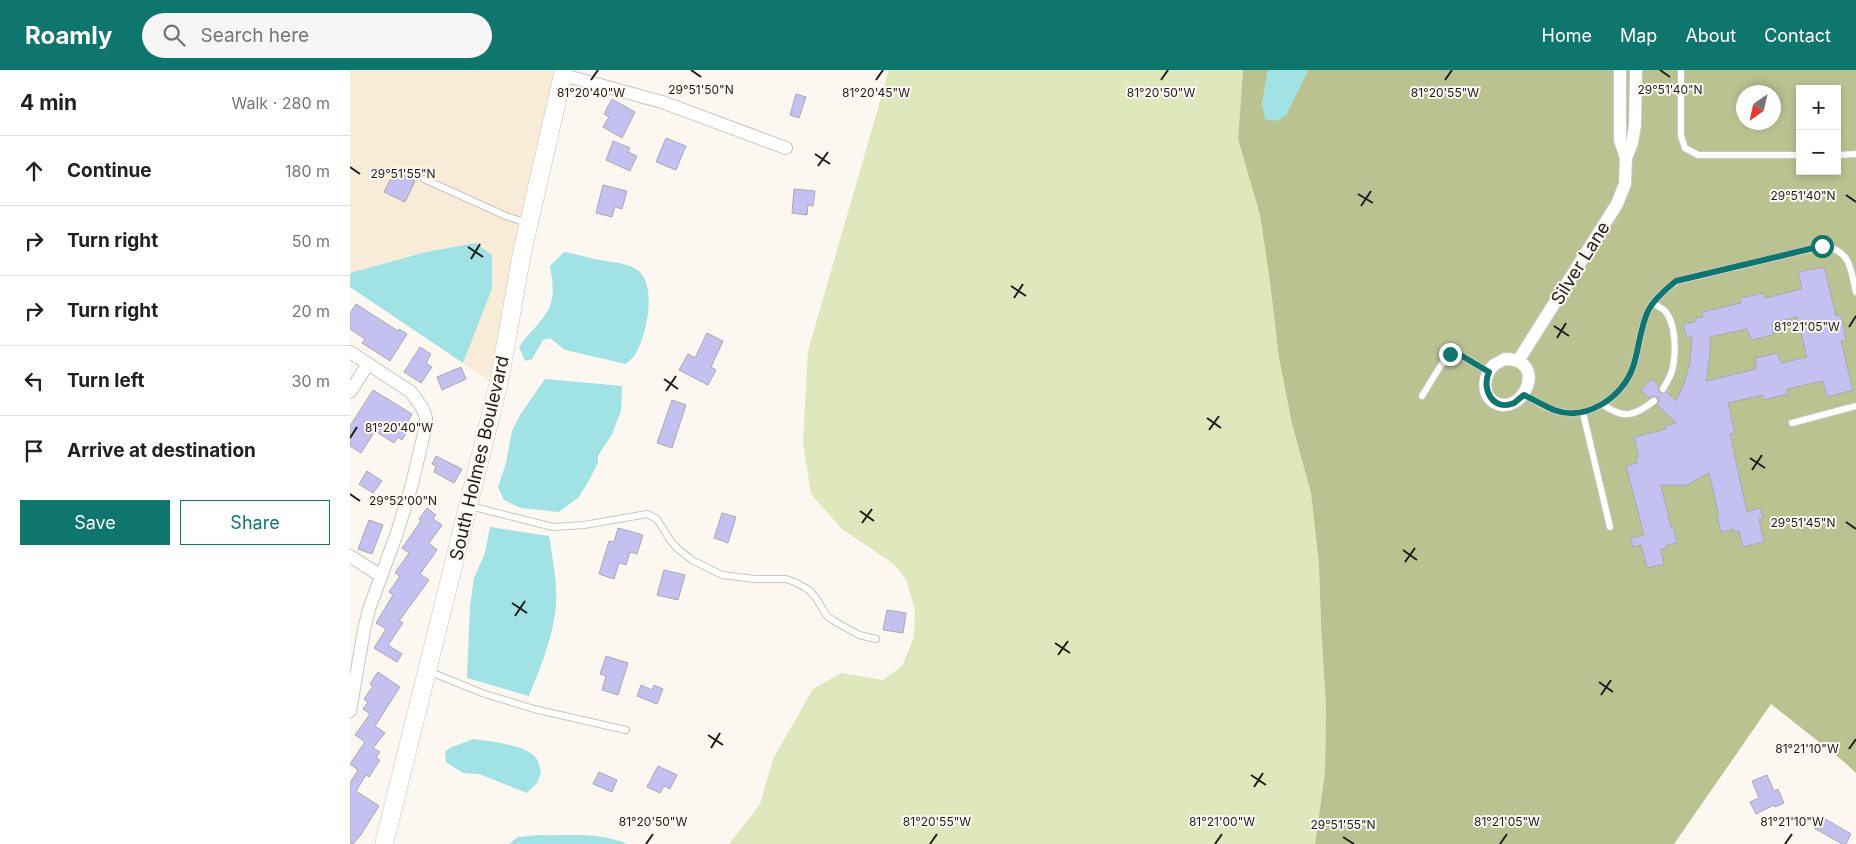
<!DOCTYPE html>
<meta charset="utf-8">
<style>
:root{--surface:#fff;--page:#f6f6f6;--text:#202124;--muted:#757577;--line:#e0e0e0;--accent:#0f766e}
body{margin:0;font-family:Inter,sans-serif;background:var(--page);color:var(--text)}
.controls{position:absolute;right:15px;top:15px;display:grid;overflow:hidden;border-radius:0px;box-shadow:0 2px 8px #0003}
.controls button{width:45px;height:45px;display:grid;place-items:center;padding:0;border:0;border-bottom:1px solid var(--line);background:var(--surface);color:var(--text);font:25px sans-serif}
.compass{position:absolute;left:1386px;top:15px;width:45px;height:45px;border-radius:50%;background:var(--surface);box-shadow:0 2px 8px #0003;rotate:214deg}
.stop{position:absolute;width:15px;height:15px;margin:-11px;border:4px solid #0f766e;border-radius:50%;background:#fff}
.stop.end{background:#0f766e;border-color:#fff;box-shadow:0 1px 5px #0008}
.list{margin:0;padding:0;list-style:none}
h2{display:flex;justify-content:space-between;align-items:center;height:65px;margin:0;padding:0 20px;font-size:21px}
h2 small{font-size:16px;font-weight:400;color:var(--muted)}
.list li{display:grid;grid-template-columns:32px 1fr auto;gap:15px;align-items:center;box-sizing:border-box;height:70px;padding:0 20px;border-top:1px solid var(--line)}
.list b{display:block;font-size:19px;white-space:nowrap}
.list em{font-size:16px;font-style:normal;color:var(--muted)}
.actions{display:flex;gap:10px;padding:15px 20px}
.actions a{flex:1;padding:11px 0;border:1px solid var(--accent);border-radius:0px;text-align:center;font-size:18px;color:var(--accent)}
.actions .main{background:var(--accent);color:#fff}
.icon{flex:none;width:28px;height:28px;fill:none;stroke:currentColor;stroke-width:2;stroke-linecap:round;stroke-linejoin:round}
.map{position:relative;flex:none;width:1506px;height:774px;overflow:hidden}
header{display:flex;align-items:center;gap:30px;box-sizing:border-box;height:70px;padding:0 25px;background:var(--accent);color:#fff}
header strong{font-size:24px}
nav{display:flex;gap:28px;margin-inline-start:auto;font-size:18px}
.search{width:350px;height:45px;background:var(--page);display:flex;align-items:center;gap:12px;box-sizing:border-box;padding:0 18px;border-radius:28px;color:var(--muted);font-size:19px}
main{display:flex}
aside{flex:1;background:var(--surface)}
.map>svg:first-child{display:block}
</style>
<header>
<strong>Roamly</strong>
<div class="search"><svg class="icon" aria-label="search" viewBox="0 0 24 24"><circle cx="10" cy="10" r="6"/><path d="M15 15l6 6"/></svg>Search here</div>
<nav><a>Home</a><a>Map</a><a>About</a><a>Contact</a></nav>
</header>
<main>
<aside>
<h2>4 min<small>Walk · 280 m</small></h2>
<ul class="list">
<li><svg class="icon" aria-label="ahead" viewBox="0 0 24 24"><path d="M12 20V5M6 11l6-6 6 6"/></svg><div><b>Continue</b></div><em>180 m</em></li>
<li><svg class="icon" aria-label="right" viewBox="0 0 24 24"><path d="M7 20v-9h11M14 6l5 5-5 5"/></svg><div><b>Turn right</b></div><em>50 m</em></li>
<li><svg class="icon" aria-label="right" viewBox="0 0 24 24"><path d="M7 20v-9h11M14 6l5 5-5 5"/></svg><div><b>Turn right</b></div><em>20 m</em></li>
<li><svg class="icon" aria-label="left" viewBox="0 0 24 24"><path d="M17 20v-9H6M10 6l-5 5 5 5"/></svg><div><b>Turn left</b></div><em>30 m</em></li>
<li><svg class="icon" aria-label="arrive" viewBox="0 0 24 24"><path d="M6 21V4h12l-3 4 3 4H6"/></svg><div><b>Arrive at destination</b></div></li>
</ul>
<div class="actions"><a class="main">Save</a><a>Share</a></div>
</aside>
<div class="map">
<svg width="1506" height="774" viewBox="0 0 1506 774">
<rect width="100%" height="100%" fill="#fcf7f1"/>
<polygon fill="#f8ecd8" points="0,0 208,0 143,314 113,293 142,219 142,185 126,173 76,182 0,203"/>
<polygon fill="#dfe7bc" points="539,0 893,0 888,69 910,145 920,212 929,288 942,354 961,423 969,495 971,556 976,637 975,702 965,774 379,774 410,734 423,689 463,619 491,603 533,610 552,596 564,567 565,540 556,509 544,494 492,459 461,424 453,373 458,281"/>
<path fill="#bac292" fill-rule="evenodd" d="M893,0H918L912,35L936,45L958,0H1506V703L1493,691L1421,634L1324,774H965L975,702L976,637L971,556L969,495L961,423L942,354L929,288L920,212L910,145L888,69ZM1450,19H1487V101H1450ZM1394,22H1424V52H1394Z"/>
<g fill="#a1e2e5">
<polygon points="918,0 958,0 936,45 927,51 915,49 912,35"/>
<polygon points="126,173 142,185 142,219 113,293 0,217 0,203 76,182"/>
<path d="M214,182C223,183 231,186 240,188C254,192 271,191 284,198C309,210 297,264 286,283C284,287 279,291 276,294L215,280L200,268L193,270L182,289L175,291L169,277C178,263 194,251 200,236C205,223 202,209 200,196Z"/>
<polygon points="195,309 272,316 271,341 262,364 248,386 248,393 242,405 229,427 209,442 171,438 154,430 148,417 156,393 162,361 170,345"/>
<path d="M140,457L199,466C203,492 209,519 205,544C201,573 189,600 179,626L117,608L120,536L124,508L135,483Z"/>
<path d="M123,669C139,671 177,675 186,688C189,692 190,699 191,703L187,713L177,723L129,704L113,703L96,692L95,682L100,678Z"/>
<path d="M189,765C219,766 250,762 277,774H159L168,767Z"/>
</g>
<g fill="#c4c0ef" stroke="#aaaab0" fill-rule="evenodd">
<polygon points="446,24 456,27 449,48 440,45"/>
<polygon points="262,29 285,42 272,68 253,57 259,47 254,44"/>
<polygon points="316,68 336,76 326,100 306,92"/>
<polygon points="263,71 280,78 278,82 287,86 280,101 256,90"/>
<polygon points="45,100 65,111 55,132 34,122"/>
<polygon points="253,115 277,121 272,139 265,137 262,147 246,143"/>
<polygon points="444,119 465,121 463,136 458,135 457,145 442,143"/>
<path d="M1474,197L1486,246L1491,245L1496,270L1491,271L1503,320L1477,327L1473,311L1437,319L1438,324L1414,330L1412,325L1378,333L1385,363L1380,364L1397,442L1410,438L1413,448L1409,449L1414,472L1393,477L1389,461L1384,462L1383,459L1371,462L1367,447L1369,446L1359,403L1337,415H1311L1321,457H1323L1327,473L1316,475V478L1311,479L1314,494L1297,498L1291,475L1283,477L1281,468L1294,465L1276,396L1287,393L1286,388L1289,387L1284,367L1316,359L1315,356L1326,353L1307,335L1309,331L1308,328L1304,326L1300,328L1291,321L1301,309L1309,316L1308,319L1310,323L1317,322L1326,331L1334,314L1340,292L1342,267L1337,268L1333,254L1345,252L1344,249L1353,247L1352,242L1391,233L1390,228L1414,223L1415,228L1452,219L1448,202ZM1447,247L1457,287L1431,293L1427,283L1405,288L1407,294H1405L1406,299L1356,311L1360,283V267L1397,259L1401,270L1423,265L1422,253Z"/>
<polygon points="6,234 48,261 49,259 57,264 40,291 12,273 15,269 0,259 0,243"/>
<polygon points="357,263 373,271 361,297 366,300 358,315 329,300 338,284 345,288"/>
<polygon points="70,277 81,284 76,293 82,297 71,313 54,302"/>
<polygon points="111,297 116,309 92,320 87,307"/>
<polygon points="23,320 62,344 57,353 61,356 52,370 48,367 44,373 25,361 11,383 0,376 0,356"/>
<polygon points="322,330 336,335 322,378 307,373"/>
<polygon points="86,386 112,399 104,413 84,402 86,396 82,394"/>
<polygon points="17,401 32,411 23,423 9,414"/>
<polygon points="77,438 86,445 83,449 92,455 79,473 87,480 70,504 79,510 49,551 53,553 38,575 52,584 47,592 24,578 36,559 26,553 43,525 39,522 50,506 45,503 59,483 52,478 71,451 69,449"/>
<polygon points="372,443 386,447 378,473 364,468"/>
<polygon points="19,450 33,455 22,484 8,479"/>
<polygon points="268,458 293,465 287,484 280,482 276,495 269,493 264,509 249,504 259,471 264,472"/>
<polygon points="314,500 335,505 328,530 307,525"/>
<polygon points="537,540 556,543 553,563 533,560"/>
<polygon points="256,586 278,593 268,625 252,620 256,606 250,604"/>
<polygon points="28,602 50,617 25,656 35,663 23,678 30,682 26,688 30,690 19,707 16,705 6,721 29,736 10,766 3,774 0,774 0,713 8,700 0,694 15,672 5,665 20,644 13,639 18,632 14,629 23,616 20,614"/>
<polygon points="291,615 302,620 304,615 313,619 307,634 287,626"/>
<polygon points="308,696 327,705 320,719 314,716 310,723 297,717"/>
<polygon points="249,702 267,710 262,722 243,714"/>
<polygon points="1417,705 1424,721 1428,719 1434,733 1425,737 1424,735 1406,744 1400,732 1409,728 1402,711"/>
<polygon points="1470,746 1501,764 1496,774 1492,774 1464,758"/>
</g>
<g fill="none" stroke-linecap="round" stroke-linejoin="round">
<g stroke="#cbc5c0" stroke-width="8">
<g id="lane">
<polyline points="1331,0 1331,66 1335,78 1348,85 1450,85"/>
<polyline points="1487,85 1506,84"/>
<polyline points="74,109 156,146 177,153"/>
<path d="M1304,233C1307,236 1311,238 1314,240C1327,253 1326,285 1322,301C1320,307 1316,314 1313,319"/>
<path d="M1174,325C1184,330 1194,337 1204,340C1237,352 1273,327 1283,297C1289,279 1290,258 1298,241C1304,229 1316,219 1327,211L1473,176C1501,181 1500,197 1506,222"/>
<polyline points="1072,326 1091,295 1100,284 1107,283 1139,302"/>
<path d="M1252,334C1273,349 1283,347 1304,331"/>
<polyline points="1233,343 1260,457"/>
<polyline points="1442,353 1506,336"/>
<polyline points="120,436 203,457 234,455 297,444 307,449 320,470 328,479 342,490 372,505 405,509 436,509 445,512 459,520 466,528 477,546 484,551 509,565 526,569"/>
<polyline points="78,601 132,623 184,639 276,660"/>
</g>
</g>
<g stroke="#cbc5c0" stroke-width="14">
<g id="street">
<polyline points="1270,0 1270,70 1276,88"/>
<polyline points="213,5 312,32 436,78"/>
<polyline points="0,282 61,322 73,339 76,348 75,359 62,414 47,463 19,539 14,560 0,641"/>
<path d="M1155,289C1200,289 1172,349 1144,332C1131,324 1134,304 1144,295C1147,293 1151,291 1155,289Z"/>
<polyline points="1168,291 1267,134 1275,114 1276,88 1282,73 1285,55 1286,0"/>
<polyline points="0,322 18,294"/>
<polyline points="0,486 31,506"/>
</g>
</g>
<g stroke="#cbc5c0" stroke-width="19">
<polyline id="secondary" points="34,774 149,312 172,183 214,0"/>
</g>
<use href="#lane" stroke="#fff" stroke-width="6"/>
<use href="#street" stroke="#fff" stroke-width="12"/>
<use href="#secondary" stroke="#fff" stroke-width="18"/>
</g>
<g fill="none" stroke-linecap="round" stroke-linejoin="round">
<path stroke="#0f766e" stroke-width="6" d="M1100,284L1107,283L1139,302C1131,319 1143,342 1164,333C1167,331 1171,327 1174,325C1184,330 1194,336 1204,340C1236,352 1273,327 1283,297C1289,279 1290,258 1298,241C1304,229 1316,219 1326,211L1472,176"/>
</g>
<path fill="none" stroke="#1e1d1b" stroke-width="2" d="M341,0L351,7M1310,0L1320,7M241,10L248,0M526,10L533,0M811,10L818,0M1095,10L1102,0M465,84L480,94M468,96L478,82M0,97L10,104M1008,124L1023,133M1496,125L1506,132M1011,136L1021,121M118,177L133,187M121,189L130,174M661,216L676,226M664,228L673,214M1204,256L1219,266M1499,257L1506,246M1207,268L1216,253M314,309L328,319M316,321L326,306M857,348L871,358M859,360L869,346M0,368L7,357M1400,388L1415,398M1402,400L1412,385M0,424L10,431M510,441L524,451M1496,452L1506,459M512,453L522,439M1053,480L1067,490M1055,492L1065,478M162,533L177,543M165,546L175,531M705,573L720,583M708,585L718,571M1249,612L1263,622M1251,625L1261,610M358,665L373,675M361,678L370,663M1499,679L1506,669M901,705L916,715M904,717L913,703M993,767L1004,774M296,774L303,764M580,774L587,764M865,774L872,764M1150,774L1157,764M1435,774L1442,764"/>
<g text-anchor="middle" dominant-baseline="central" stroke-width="4" stroke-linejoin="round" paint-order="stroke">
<g font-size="18" fill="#1e1d1b" stroke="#fcf7f1">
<text transform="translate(1230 193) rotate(-58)">Silver Lane</text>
<text transform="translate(129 388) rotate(-77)">South Holmes Boulevard</text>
</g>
</g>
<g font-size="12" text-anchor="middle" fill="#1e1d1b" stroke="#fcf7f1" stroke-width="4" stroke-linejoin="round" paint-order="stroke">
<text x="351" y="24">29°51'50"N</text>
<text x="1320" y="24">29°51'40"N</text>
<text x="241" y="27">81°20'40"W</text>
<text x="526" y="27">81°20'45"W</text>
<text x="811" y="27">81°20'50"W</text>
<text x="1095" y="27">81°20'55"W</text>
<text x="53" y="108">29°51'55"N</text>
<text x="1453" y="130">29°51'40"N</text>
<text x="1457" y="261">81°21'05"W</text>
<text x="49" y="362">81°20'40"W</text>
<text x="53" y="435">29°52'00"N</text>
<text x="1453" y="457">29°51'45"N</text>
<text x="1457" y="683">81°21'10"W</text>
<text x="303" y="756">81°20'50"W</text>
<text x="587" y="756">81°20'55"W</text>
<text x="872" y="756">81°21'00"W</text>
<text x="1157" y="756">81°21'05"W</text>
<text x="1442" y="756">81°21'10"W</text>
<text x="993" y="759">29°51'55"N</text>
</g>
</svg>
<div class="controls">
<button>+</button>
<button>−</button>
</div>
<svg class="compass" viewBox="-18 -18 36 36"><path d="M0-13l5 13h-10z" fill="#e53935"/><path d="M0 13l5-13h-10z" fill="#757577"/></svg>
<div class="stop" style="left:1472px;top:176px"></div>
<div class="stop end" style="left:1100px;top:284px"></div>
</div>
</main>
